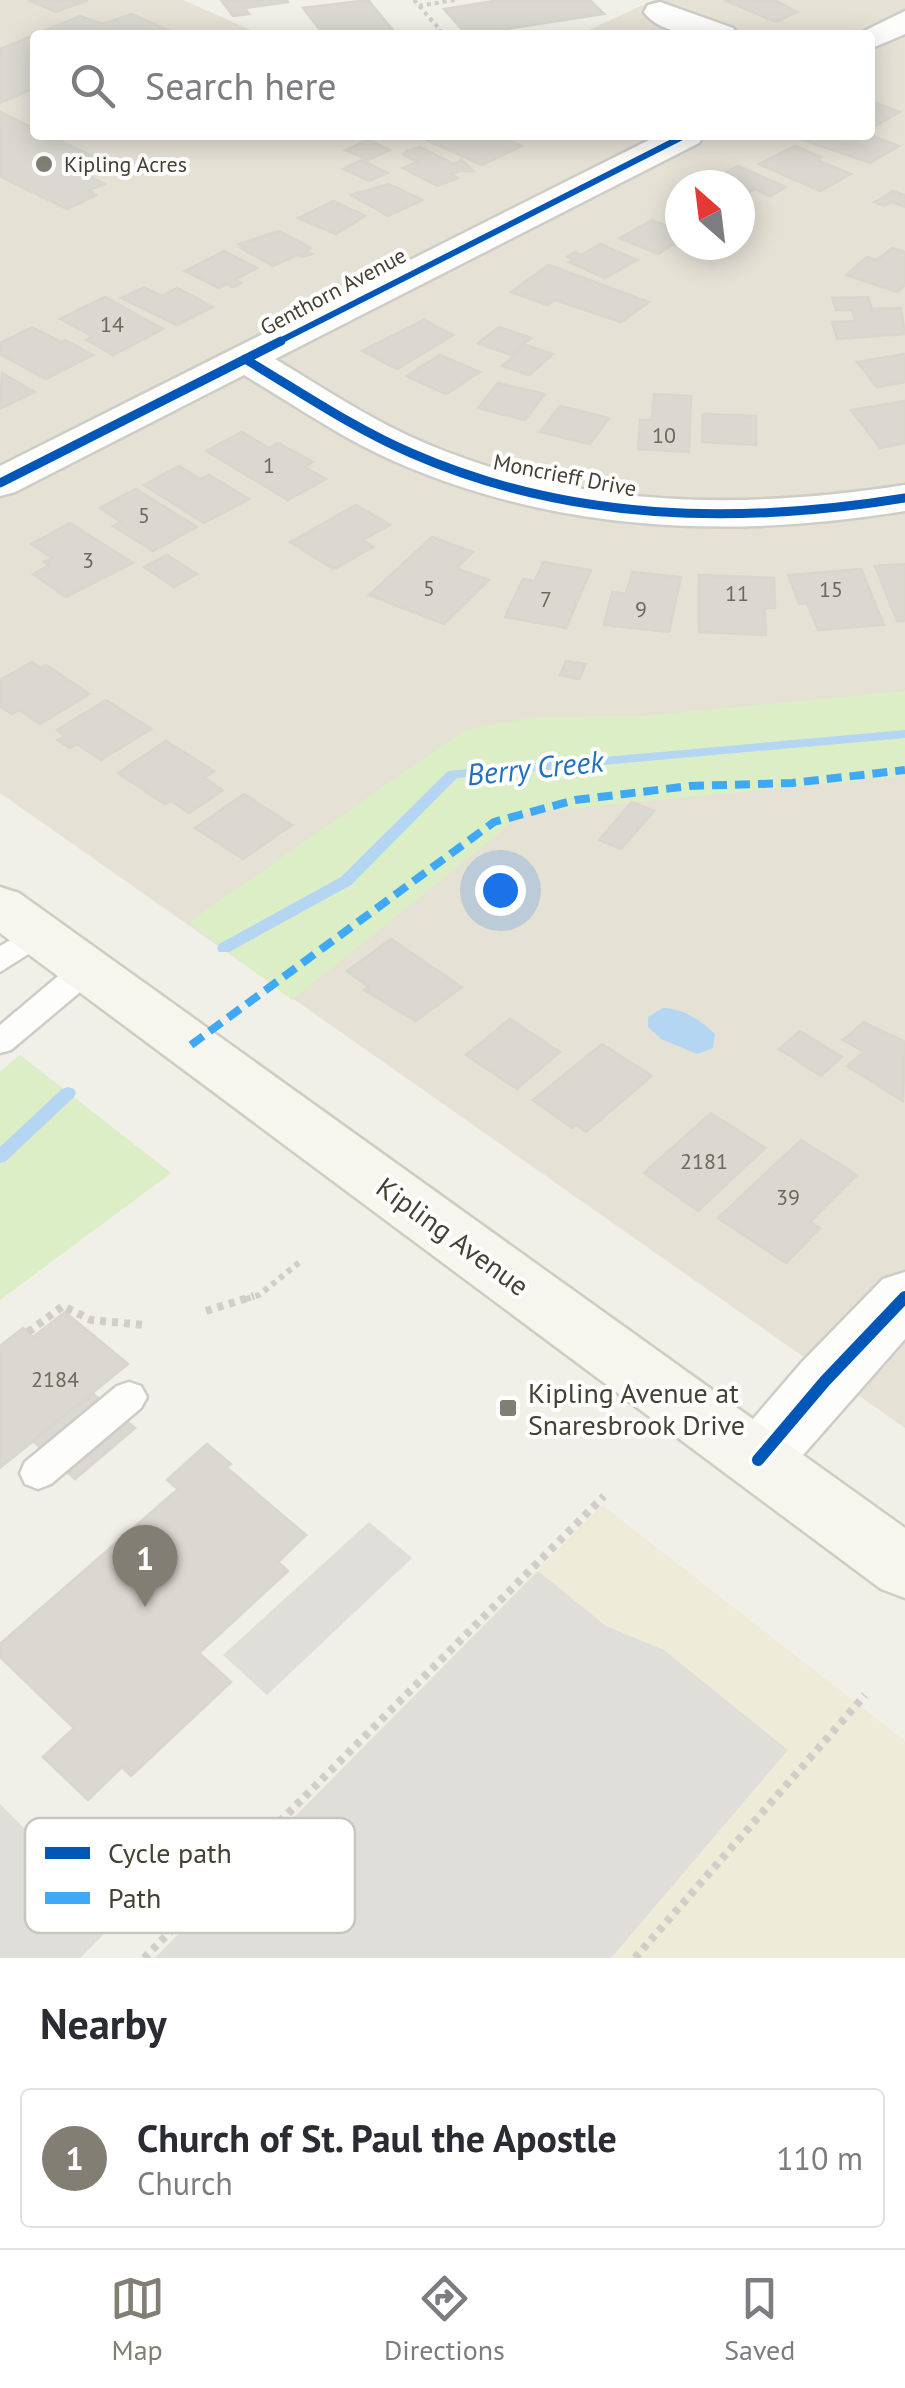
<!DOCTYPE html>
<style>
:root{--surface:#fff;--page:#f2f2f3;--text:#2b2b33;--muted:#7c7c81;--line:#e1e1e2;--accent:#827e73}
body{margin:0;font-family:"PT Sans",sans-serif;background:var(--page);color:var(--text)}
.compass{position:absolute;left:665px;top:170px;width:90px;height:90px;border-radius:50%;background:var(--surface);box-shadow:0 5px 25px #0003;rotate:332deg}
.you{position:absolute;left:500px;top:890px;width:35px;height:35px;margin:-25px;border:8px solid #fff;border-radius:50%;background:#1a73e8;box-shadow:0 0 0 15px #1a73e833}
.badge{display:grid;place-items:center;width:65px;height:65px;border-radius:50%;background:var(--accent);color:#fff;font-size:32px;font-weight:700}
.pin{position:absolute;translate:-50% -82px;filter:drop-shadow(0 2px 5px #0008)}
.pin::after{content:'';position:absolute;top:52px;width:35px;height:30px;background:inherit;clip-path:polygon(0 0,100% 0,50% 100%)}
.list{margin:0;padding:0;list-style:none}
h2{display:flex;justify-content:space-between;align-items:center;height:130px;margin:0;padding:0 40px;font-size:42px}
h2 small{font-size:32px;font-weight:400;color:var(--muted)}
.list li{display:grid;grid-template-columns:65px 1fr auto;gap:30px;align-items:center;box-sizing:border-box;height:140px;margin:0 20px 20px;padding:0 20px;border:2px solid var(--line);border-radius:10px}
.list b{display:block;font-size:38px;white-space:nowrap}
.list p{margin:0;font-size:32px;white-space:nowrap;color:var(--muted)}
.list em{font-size:32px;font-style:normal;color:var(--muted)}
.icon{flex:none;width:55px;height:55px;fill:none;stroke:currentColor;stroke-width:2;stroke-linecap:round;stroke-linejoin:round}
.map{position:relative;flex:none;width:905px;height:1958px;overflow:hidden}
.search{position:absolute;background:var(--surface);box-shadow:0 5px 25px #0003;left:30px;right:30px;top:30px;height:110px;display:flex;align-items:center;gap:25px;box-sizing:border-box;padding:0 35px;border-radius:10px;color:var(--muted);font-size:38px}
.sheet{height:290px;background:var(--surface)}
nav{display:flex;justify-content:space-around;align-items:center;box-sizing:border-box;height:140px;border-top:2px solid var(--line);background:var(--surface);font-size:28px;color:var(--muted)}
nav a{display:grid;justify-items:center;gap:5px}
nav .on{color:var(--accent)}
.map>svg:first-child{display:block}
</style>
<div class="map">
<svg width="905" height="1958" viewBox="0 0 905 1958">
<rect width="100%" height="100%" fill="#f0efe8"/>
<path fill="#e5e1d5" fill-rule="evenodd" d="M0,0H183L262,35H35V135H870V35H578L654,0H905V1428L0,793ZM680,185H740V245H680Z"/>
<polygon fill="#efebd9" points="602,1505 905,1741 905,1958 154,1958"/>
<g fill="#dbeec5">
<polygon points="905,691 905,776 524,813 292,1000 189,922 466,729 537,717 641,716"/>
<polygon points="20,1055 171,1173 0,1300 0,1072"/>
</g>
<g fill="#e0ded8">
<polygon points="369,1522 412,1558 267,1695 223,1655"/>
<polygon points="538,1571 606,1626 664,1650 788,1750 611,1958 155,1958"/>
<polygon points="0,1804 117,1921 80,1958 0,1958"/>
</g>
<path fill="#b4d6f3" d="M663,1008C684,1009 700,1020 715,1034L713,1048L697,1054L661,1039L648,1027V1017Z"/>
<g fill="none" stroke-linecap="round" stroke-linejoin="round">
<g fill="#b4d6f3" fill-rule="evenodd">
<polygon points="905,730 905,738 457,778 351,885 229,952 219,952 217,948 219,944 341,877 448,771"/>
<polygon points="68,1087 74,1089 76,1093 74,1097 6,1161 0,1163 0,1147 62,1089"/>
</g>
</g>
<g fill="#dad8d1" stroke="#d9d6ce" stroke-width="2.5">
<polygon points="28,0 88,0 56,12"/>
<polygon points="221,0 287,0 288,2 245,8 249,14 233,16"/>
<polygon points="368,0 397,35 324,35 303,8"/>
<polygon points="499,0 590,0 604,14 467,35 444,9"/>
<polygon points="724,0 774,0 797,12 776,22"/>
<polygon points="131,14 168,30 156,35 35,35 35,88 0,103 0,49 80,16 103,24"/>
<polygon points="870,101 900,112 873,127 870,126"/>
<polygon points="0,112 35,129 35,135 48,135 99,159 77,169 104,184 89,190 96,195 67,209 0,176"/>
<polygon points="433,135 497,135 522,146 482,165 424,139"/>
<polygon points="813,135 870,135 899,146 870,163 803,140"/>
<polygon points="368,140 390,150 368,160 345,150"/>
<polygon points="795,146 822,157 817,160 851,174 820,191 759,164"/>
<polygon points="420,147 454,164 461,160 474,171 459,171 451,174 458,178 438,186 403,168 417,162 403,155 406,151"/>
<polygon points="362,160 388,173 369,181 343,169"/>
<polygon points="738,166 786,187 770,196 755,189 743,196 740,185 710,181"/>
<polygon points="389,184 422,200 388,216 351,195"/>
<polygon points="893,191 905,195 905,207 892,202 884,206 874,202"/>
<polygon points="334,201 365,216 336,234 298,218"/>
<polygon points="652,220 680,232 680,240 658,254 620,238"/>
<polygon points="279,231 311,248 306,251 312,254 303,257 297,255 273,266 241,248 244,247 239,244"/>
<polygon points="601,244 637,260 605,278 569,262 573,260 567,257 575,252 581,255"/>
<polygon points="892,248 905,252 905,285 897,292 846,275 867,257 877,260"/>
<polygon points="224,251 257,268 235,280 241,283 233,287 227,284 219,288 185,271"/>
<polygon points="549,265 649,302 621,322 555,300 547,305 511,292"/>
<polygon points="144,287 162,296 177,288 213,307 177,325 121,298"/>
<polygon points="105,297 163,329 113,355 86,340 92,336 60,319"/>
<polygon points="868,297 872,309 901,308 905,334 837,339 832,322 855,321 852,310 836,310 832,298"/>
<polygon points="424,320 453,335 397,369 362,351"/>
<polygon points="32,327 61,342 65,340 93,355 46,379 0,354 0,343"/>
<polygon points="499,327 531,338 510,355 478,343"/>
<polygon points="526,345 553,354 529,375 502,366"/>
<polygon points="905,354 905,382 877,387 857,362"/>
<polygon points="440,355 480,372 446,394 406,376"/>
<polygon points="2,373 35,392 0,409"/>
<polygon points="498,383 545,394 525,420 478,408"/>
<polygon points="654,394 691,396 689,452 638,449 640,420 652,420"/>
<polygon points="905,401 905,443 880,448 851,410"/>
<polygon points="560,406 609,418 590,444 540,432"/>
<polygon points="703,414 756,416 756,445 702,442"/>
<polygon points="242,432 269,448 278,443 313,462 305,467 326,479 288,500 206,451"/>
<polygon points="179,466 201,479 209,475 249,499 204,523 144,485"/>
<polygon points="136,489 197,527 153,551 113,526 121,522 100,508"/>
<polygon points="356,505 390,525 363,540 373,547 334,569 290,542"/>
<polygon points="70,523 133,563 66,597 33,574 49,565 44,562 52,558 31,544"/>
<polygon points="432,537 473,552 456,568 489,580 444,624 369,595"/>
<polygon points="167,555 197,574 174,587 144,567"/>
<polygon points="543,562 591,570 566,628 505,617 523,579 535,581"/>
<polygon points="905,564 905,621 897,621 875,566"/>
<polygon points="861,569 884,625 818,630 807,603 799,604 788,575"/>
<polygon points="632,572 681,577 669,632 604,625 612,592 626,594"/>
<polygon points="699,575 774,578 775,608 765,608 766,635 699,632"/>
<polygon points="566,661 586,664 579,679 560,675"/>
<polygon points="32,662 41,668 46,665 89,694 40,724 19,710 12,714 0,706 0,680"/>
<polygon points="106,700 151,729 101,760 77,744 70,748 58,740 65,736 57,730"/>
<polygon points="166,741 214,771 204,778 223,790 189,813 171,801 165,804 118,773"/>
<polygon points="244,794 292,825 243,859 195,828"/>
<polygon points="632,802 654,811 621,849 599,840"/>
<polygon points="391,939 462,987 416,1021 364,990 369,987 347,971"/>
<polygon points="510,1019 560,1052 517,1089 466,1055"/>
<polygon points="864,1022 905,1042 903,1101 847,1066 864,1052 843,1040"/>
<polygon points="800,1031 842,1057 821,1076 779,1049"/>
<polygon points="602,1044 652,1076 586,1132 576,1125 572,1128 533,1100"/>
<polygon points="711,1113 765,1148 698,1211 644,1173"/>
<polygon points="801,1140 857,1175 810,1222 820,1228 786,1263 718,1218"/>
<polygon points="65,1312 128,1364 0,1468 0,1346 23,1328 33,1337"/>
<polygon points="92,1393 135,1428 75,1479 33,1441"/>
<polygon points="207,1444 231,1464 226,1467 306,1535 278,1562 288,1571 199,1653 231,1682 131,1776 122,1767 88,1800 43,1757 74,1728 0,1657 0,1644 178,1489 167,1480"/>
</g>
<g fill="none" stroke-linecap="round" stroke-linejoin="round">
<g stroke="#ceccc6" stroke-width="5">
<g id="service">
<polygon points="39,924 49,927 54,934 49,941 0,972 0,946"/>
<polygon points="87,958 98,961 102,969 98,977 11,1050 0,1053 0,1025 76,961"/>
<polygon points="129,1382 141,1386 147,1397 141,1408 51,1484 38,1489 25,1484 20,1473 25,1462 117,1386"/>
</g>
</g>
<g stroke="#ceccc6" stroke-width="5">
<g id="minor">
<path d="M660,2L733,28L738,35C710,35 662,38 644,12L648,5Z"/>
<polygon points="905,11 905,34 870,49 870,35 856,35"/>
<path d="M659,135H704L699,143L275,359C325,389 374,422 427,444C581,509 743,510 905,485V511C732,539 559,533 396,462C343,439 294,405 244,375L15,492L0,496V466Z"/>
<polygon points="905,1272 905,1339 781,1480 758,1489 735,1480 725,1460 735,1440 802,1362 883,1279"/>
</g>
</g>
<g stroke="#d0cdbe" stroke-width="5">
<polygon id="secondary" points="0,887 19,893 905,1528 905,1598 881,1589 0,933"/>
</g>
<g stroke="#d1cec9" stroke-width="4" stroke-dasharray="4 4" stroke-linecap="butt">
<polyline points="414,0 441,31 420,35"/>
<polyline points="419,6 455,0"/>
</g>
<polyline stroke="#d1cec9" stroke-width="6" stroke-dasharray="5 5" stroke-linecap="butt" points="246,1299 259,1295 301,1261"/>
<g stroke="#d1cec9" stroke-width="8" stroke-dasharray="6 6" stroke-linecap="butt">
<polyline points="206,1311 254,1296"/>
<polyline points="28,1332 63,1306 91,1320 144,1325"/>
<polyline points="144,1958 604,1496"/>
<polyline points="635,1958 865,1695"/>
</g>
<use href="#service" fill="#fdfdfc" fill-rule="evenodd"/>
<use href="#minor" fill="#fdfdfc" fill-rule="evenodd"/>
<use href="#secondary" fill="#f6f5ee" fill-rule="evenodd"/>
<polyline stroke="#3fa9f5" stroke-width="8" stroke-dasharray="15 8" stroke-linecap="butt" points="191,1045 494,822 575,800 690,786 792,783 905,770"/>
<g stroke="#fff" stroke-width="10">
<polyline id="cycleway-far2" points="276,343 686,135"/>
</g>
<g stroke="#fff" stroke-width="14">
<g id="cycleway-far1">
<path d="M245,359C299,391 353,428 411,453C569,522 738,525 905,498"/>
<polyline points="0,483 281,341"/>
</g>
</g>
<g stroke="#fff" stroke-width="19">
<polyline id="cycleway" points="758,1460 825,1381 905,1297"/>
</g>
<use href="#cycleway-far2" stroke="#0057b8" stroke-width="6"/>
<use href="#cycleway-far1" stroke="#0057b8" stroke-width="9"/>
<use href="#cycleway" stroke="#0057b8" stroke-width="12"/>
</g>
<g fill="#827e73" stroke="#fff" stroke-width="4">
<circle cx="44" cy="164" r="10"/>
<rect x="498" y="1398" width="20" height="20" rx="5"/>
</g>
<g text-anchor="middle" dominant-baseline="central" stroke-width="8" stroke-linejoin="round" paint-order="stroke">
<g font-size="22" fill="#474134" stroke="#fff" text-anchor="start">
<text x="64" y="164">Kipling Acres</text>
</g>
<g font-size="22" fill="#474134" stroke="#fff">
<text transform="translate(333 291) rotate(-28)">Genthorn Avenue</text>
<text transform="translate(565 475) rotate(11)">Moncrieff Drive</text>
</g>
<g font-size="22" fill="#6c685c">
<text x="112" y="324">14</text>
<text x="664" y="435">10</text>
<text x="269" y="465">1</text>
<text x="144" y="515">5</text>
<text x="88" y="560">3</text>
<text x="429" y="588">5</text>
<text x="831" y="589">15</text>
<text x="737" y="593">11</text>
<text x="546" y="599">7</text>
<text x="641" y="609">9</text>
<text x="704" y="1161">2181</text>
<text x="788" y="1197">39</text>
<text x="55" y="1379">2184</text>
</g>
<g font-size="28" fill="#474134" stroke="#fff">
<text transform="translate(453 1236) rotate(36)">Kipling Avenue</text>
</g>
<g font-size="28" fill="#474134" stroke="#fff" text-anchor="start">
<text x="528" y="1392">Kipling Avenue at<tspan x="528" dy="32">Snaresbrook Drive</tspan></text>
</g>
<g font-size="30" font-style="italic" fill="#2171bf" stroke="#fff">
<text transform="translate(535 767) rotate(-6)">Berry Creek</text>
</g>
</g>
<rect x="25" y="1818" width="330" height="115" rx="15" fill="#fff" stroke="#c8c6c2" stroke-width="2.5"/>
<rect x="45" y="1847" width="45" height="12" fill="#0057b8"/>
<rect x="45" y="1892" width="45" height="12" fill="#3fa9f5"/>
<g font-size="28" fill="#474134">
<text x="108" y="1863">Cycle path</text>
<text x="108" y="1908">Path</text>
</g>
</svg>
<svg class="compass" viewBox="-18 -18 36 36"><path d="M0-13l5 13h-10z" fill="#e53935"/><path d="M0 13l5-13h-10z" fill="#7c7c81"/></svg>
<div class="you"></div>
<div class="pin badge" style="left:145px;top:1607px">1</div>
<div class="search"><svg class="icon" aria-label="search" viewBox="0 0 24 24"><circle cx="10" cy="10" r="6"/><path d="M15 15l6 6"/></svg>Search here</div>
</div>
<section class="sheet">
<h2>Nearby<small></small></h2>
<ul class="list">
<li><span class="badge">1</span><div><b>Church of St. Paul the Apostle</b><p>Church</p></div><em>110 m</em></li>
</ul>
</section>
<nav>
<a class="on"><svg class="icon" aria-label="map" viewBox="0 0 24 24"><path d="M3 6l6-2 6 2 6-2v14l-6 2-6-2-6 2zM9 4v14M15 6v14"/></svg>Map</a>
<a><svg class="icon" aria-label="directions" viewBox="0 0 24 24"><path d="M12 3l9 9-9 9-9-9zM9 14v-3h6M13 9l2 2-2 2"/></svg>Directions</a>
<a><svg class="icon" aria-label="saved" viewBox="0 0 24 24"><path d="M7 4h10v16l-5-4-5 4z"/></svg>Saved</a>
</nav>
